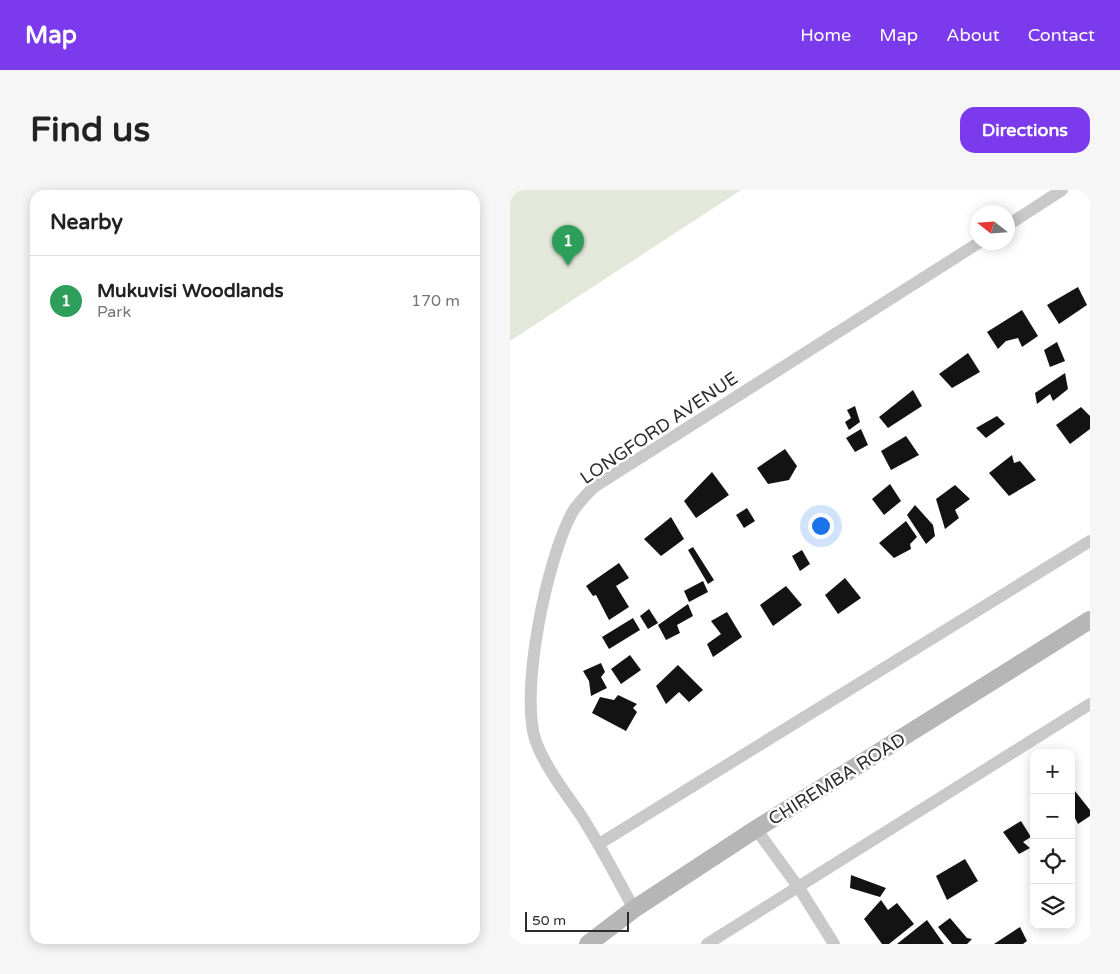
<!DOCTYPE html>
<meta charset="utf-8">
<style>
:root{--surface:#fff;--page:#f6f6f6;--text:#222;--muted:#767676;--line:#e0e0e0;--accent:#7c3aed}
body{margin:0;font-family:"Varela Round",sans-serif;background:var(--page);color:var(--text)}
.controls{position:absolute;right:15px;bottom:15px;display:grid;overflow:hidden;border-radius:10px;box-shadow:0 2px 12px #0003}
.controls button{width:45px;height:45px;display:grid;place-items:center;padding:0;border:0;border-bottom:1px solid var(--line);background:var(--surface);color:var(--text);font:25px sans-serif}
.compass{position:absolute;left:460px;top:15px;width:45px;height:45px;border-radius:50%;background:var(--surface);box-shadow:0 2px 12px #0003;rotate:287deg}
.scale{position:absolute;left:15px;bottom:12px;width:104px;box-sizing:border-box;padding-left:5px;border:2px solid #2c2c2c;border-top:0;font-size:14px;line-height:18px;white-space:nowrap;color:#2c2c2c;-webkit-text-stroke:4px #fff;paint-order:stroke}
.you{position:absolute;left:310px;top:335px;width:18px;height:18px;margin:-12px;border:4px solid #fff;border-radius:50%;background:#1a73e8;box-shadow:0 0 0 8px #1a73e833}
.badge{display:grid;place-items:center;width:32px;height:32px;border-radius:50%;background:var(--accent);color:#fff;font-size:16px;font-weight:700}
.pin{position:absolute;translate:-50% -41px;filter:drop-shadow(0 1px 2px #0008)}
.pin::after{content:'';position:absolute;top:26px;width:18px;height:15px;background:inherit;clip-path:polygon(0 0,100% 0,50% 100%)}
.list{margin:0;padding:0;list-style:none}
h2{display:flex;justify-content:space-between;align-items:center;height:65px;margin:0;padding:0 20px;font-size:21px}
h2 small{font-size:16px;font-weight:400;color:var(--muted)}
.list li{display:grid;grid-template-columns:32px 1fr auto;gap:15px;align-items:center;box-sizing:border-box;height:90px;padding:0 20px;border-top:1px solid var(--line)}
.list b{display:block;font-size:19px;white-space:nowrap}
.list p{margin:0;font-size:16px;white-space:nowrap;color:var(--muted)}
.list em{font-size:16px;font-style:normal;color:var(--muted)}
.icon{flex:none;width:28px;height:28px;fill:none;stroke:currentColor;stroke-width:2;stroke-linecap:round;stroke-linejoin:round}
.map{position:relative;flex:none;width:580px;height:754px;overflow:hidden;border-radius:15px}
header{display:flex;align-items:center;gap:30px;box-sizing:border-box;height:70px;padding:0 25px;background:var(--accent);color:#fff}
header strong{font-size:24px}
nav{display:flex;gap:28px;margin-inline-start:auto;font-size:18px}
.intro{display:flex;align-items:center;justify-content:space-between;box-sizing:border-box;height:120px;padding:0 30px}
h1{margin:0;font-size:35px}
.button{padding:12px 22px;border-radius:15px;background:var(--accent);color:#fff;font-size:18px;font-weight:700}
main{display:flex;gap:30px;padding:0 30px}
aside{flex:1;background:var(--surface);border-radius:15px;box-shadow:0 2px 12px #0003}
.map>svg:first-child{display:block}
</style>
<header>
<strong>Map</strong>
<nav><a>Home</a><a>Map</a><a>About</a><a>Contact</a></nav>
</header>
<div class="intro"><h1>Find us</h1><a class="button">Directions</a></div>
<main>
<aside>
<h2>Nearby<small></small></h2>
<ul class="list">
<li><span class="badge" style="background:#2e9e5b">1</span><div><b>Mukuvisi Woodlands</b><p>Park</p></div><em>170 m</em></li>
</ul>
</aside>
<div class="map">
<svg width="580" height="754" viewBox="0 0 580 754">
<rect width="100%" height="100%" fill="#fff"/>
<polygon fill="#e3e8da" points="0,0 231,0 0,151"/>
<g fill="#131313">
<polygon points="568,97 577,115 549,134 537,115"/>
<polygon points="512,120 528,146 512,157 508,148 496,151 488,159 477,142"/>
<polygon points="547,152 555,171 540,177 534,160"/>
<polygon points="458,163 470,182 442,198 429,184"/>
<polygon points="555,183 558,199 543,211 540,204 527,214 525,203"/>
<polygon points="403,200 412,216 378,238 369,227"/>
<polygon points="345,216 350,232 339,240 335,232 341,228 337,220"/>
<polygon points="571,217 580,226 580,239 560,254 546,235"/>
<polygon points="487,226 495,234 476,248 466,238"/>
<polygon points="351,239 358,255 345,262 336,248"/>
<polygon points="396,246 409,265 381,280 371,261"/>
<polygon points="275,259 287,276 279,290 258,294 247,278"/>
<polygon points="502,265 504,273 510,271 526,290 499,306 479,283"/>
<polygon points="202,282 219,305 186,328 174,311"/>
<polygon points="380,294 391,311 374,325 362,309"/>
<polygon points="445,295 460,309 445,320 449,328 435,339 426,309"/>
<polygon points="405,315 423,335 425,346 416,354 397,325"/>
<polygon points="237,318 245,331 234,338 226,325"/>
<polygon points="161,327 174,349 151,366 134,349"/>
<polygon points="396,331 407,347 400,354 401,359 384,368 369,353"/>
<polygon points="183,357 204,390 198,394 178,360"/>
<polygon points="292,360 300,374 290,381 282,366"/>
<polygon points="109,373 119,388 106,396 119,417 99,430 86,405 83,406 76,396"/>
<polygon points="335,388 351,408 328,424 315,405"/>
<polygon points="193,391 198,402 179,412 174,401"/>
<polygon points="276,396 292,415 263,436 250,415"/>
<polygon points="178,414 183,426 167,435 170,443 156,450 148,435"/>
<polygon points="139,419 148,433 138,439 130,426"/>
<polygon points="217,422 232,447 203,467 197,454 211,444 201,431"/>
<polygon points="123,428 130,440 99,459 92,447"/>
<polygon points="120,465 131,480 111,494 101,479"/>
<polygon points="91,473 95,482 91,487 97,498 81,506 79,491 73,481"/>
<polygon points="168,475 193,500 179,512 169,502 156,514 146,496"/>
<polygon points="108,505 127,514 123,518 127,522 116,541 82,523 90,507 104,510"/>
<polygon points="561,596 580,620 580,626 568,634 561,620"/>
<polygon points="511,631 521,647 513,652 520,658 509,664 493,642"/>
<polygon points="455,669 468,691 437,710 426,686"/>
<polygon points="341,685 376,698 370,707 340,698"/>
<polygon points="371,710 378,720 387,713 404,734 379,754 372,754 354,729"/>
<polygon points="440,728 457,748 462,749 457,754 442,754 428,737"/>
<polygon points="417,730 434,754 387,754"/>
<polygon points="510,737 517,751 513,754 484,754"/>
</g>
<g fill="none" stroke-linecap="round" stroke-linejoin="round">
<g stroke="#c9c9c9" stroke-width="12">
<polyline points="498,35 552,0"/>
<polyline points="246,639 289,698 324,754"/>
<polyline points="89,654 580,351"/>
<path d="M124,719C107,688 91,657 72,627C56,603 34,576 25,549C10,499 37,369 62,323C67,314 76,305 84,297L470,52"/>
<polyline points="197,754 580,514"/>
</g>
<polyline stroke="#b6b6b6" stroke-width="18" points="78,754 124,719 246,639 580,430"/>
</g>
<g text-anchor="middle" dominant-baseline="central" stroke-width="5" stroke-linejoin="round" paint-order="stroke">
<g font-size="18" fill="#2c2c2c" stroke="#fff">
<text transform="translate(149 238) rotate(-34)">LONGFORD AVENUE</text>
<text transform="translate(327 589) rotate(-32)">CHIREMBA ROAD</text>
</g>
</g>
</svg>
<div class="controls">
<button>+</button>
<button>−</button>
<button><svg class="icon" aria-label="locate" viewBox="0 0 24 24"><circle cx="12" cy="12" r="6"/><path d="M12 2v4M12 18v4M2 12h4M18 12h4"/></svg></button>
<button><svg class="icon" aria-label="layers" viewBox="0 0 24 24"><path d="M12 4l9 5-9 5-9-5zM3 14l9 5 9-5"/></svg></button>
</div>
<svg class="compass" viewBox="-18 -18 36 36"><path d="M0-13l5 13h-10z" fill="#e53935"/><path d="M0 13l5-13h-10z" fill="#767676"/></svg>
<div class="scale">50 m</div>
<div class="you"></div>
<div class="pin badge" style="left:58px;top:76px;background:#2e9e5b">1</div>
</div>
</main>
